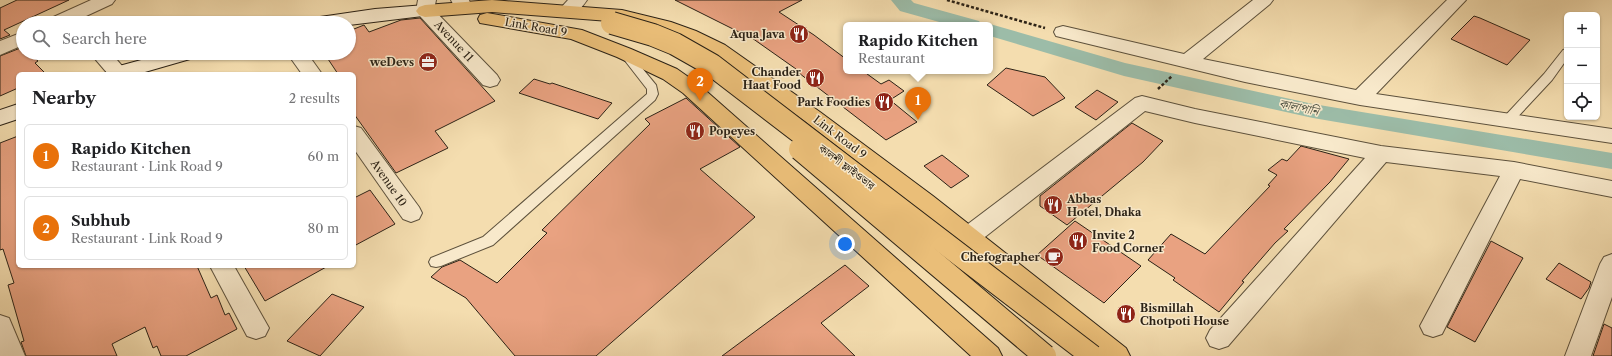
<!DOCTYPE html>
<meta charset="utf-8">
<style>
:root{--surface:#fff;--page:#f2f2f2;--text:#202124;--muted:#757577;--line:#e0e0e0;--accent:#8f2418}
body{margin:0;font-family:"Libre Caslon Text","Noto Serif Bengali",serif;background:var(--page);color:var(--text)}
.controls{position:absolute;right:12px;top:12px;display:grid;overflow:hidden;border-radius:6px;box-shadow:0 1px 3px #0004}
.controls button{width:36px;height:36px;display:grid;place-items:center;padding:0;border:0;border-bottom:1px solid var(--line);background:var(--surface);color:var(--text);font:20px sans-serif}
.you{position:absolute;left:845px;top:244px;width:14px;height:14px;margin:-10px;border:3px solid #fff;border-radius:50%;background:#1a73e8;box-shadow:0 0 0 6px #1a73e833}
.badge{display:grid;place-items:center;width:26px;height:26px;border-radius:50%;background:var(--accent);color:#fff;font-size:13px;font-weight:700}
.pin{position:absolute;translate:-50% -33px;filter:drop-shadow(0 1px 2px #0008)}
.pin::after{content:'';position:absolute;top:21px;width:14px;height:12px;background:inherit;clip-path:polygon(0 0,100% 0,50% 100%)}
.popup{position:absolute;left:843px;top:22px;width:150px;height:52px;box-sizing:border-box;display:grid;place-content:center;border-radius:6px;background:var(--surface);filter:drop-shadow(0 1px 3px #0005);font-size:13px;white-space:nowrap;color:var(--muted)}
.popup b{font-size:15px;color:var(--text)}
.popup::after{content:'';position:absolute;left:50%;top:100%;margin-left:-8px;border:8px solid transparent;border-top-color:var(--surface)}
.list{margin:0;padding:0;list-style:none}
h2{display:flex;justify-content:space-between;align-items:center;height:52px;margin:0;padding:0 16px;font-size:17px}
h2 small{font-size:13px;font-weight:400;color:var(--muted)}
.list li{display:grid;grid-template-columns:26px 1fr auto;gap:12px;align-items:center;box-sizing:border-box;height:64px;margin:0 8px 8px;padding:0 8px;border:1px solid var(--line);border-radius:6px}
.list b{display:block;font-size:15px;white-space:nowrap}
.list p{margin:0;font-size:13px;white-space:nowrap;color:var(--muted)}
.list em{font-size:13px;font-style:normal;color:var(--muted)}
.icon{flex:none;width:22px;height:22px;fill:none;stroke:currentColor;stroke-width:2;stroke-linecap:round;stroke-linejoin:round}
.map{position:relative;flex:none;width:1612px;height:356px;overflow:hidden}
.search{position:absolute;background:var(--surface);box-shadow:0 1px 3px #0004;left:16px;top:16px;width:340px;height:44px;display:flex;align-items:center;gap:10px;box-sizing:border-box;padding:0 14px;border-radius:22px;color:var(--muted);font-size:15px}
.panel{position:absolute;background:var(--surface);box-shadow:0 1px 3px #0004;left:16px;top:72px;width:340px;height:196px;border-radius:6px}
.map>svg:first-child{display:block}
</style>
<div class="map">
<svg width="1612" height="356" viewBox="0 0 1612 356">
<rect width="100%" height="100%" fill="#f4ddaf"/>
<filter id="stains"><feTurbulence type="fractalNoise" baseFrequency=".005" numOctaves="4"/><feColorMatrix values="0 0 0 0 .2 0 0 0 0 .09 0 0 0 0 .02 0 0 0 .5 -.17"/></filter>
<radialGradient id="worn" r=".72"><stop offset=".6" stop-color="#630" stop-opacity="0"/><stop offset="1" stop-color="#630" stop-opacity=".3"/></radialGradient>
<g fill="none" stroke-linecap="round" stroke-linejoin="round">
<g fill="#9cbca8" fill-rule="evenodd">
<polygon points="891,0 911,0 914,3 979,21 982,25 950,25 900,11"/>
<polygon points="990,24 1125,63 1313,104 1612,153 1612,169 1313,118 1124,76 990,36 990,25 986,25"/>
</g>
</g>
<g fill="#e9a281" stroke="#2b2216">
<polygon points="17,0 69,0 4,30 10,35 0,39 0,8"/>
<polygon points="675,0 802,0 779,12 814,35 846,59 846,71 863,71 881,84 889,80 904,91 890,100 917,122 886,140 795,70 796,69 742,31 739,32"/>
<polygon points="1474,16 1480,18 1530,40 1507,65 1451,39"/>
<polygon points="420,18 495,101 435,131 448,148 396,173 354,114 354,74 338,74 324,53 349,53 349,31 364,25 369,32 401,20"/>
<polygon points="23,47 23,53 29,53 38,61 35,63 46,74 18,74 18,88 0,96 0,56"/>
<polygon points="1006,68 1045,77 1065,98 1033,116 987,85"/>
<polygon points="534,79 550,84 552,83 612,103 598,119 519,93"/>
<polygon points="1097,90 1118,102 1096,120 1075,107"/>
<polygon points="686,98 740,147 700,169 755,217 596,356 515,356 466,298 431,277 442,267 460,260 497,283 547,233 542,230 650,124 645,119"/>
<polygon points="1132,123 1163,141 1143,162 1067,225 1040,206 1040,196"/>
<polygon points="18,136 18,266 197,266 211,298 217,295 225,315 229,313 237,329 186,356 161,356 157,346 153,348 145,327 112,344 117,356 26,356 21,342 24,341 8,285 14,283 3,249 0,250 0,143"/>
<polygon points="1301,146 1349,159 1330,182 1284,229 1288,231 1275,243 1242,281 1244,282 1219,312 1173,280 1175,278 1148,260 1171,234 1205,254 1270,186 1268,185 1277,175 1268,170 1282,159 1287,161"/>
<polygon points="942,155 969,176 951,188 924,166"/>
<polygon points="370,190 395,224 354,246 354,198"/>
<polygon points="1075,221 1141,266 1104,303 1037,255"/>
<polygon points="1491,241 1523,258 1475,342 1447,327"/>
<polygon points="1559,263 1591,282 1589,288 1581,299 1546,279"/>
<polygon points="845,265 869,286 821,323 855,356 722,356"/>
<polygon points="244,266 328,266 265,301"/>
<polygon points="332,294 364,307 320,356 287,341"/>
<polygon points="1604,324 1612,328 1612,356 1593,356"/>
</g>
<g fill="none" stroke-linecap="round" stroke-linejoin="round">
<g stroke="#5d513c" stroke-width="2">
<g id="lane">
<polygon points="1567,49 1567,59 1552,80 1512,123 1504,123 1502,120 1504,117 1544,74 1563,50"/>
<polygon points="624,50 628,51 656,85 658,94 655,100 493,245 441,266 436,267 431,266 429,262 431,258 483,237 647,94 647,89 619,53"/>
</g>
</g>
<g stroke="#5d513c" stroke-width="2">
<g id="street">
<polygon points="91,0 115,0 112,4 71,23 47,23 49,19"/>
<polygon points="418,0 436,0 434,10 497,75 500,80 497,85 490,87 483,85 419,15 416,11"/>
<polygon points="451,0 469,0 472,8 469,12 463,14 457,12"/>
<path d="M568,0H587C580,10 573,18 561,15L558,11Z"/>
<polygon points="1253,0 1273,0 1270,4 1203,59 1356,90 1447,0 1466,0 1376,94 1612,129 1612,143 1360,105 1245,82 1056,36 1054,32 1056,28 1063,26 1184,54"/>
<polygon points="23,32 23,45 0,55 0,41"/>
<polygon points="90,53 111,53 129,74 108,74"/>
<polygon points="287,53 307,53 322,74 302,74"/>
<polygon points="1142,96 1195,109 1381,146 1514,162 1612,181 1612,197 1520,179 1442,334 1433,337 1424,334 1420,326 1500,176 1386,162 1228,346 1219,349 1210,346 1206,338 1210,330 1365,158 1195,123 1145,111 976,244 968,246 960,244 956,237 960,230 1135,98"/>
<polygon points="354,126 361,128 419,207 422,213 419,219 411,222 403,219 354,149"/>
<polygon points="1612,254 1612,297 1591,356 1565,356 1600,264 1604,257"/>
<polygon points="210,266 234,266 269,328 265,336 256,339 247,336"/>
<polygon points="0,315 9,318 25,356 0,356"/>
</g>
</g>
<g stroke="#2b2216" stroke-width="2">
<g id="secondary">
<polygon points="425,5 431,7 434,11 431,15 349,25 349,23 311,23 313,19 320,17 375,9"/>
<polygon points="167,53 200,53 197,57 138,74 105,74 108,69"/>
<polygon points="18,104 18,119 0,125 0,110"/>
</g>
</g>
<g stroke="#2b2216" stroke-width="2">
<g id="primary">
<polygon points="492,0 622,10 671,22 696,31 725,45 820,112 933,196 1126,348 1130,356 1098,356 917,208 806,122 711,53 682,39 658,30 622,22 492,12 425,17 419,15 416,11 419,7 425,5"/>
<polygon points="487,13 582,30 631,49 677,69 697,83 998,348 1002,356 971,356 683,93 663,79 617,57 571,39 480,23 478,19 480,15"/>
</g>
</g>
<g stroke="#2b2216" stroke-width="2.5" stroke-dasharray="3 2" stroke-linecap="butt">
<polyline points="947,0 1045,28"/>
<polyline points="1158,89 1172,76"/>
</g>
<use href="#lane" fill="#f8e9cb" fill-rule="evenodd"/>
<use href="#street" fill="#f8e9cb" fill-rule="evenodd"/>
<use href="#secondary" fill="#f8e9cb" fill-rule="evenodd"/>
<use href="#primary" fill="#eabe78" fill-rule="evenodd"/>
<g stroke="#2b2216" stroke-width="24" stroke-linecap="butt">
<g id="primary-bridge">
<polyline points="612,23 653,35 675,44 712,65 1092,356"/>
<polyline points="800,149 1045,356"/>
</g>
</g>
<use href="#primary-bridge" stroke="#eabe78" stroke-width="22"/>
</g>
<defs>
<g id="restaurant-disc" transform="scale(1)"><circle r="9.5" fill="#8f2418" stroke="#f8e9cb"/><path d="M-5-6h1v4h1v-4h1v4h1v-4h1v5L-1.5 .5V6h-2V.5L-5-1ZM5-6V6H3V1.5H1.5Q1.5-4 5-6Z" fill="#fff"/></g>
<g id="office-disc" transform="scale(1)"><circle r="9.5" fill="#8f2418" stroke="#f8e9cb"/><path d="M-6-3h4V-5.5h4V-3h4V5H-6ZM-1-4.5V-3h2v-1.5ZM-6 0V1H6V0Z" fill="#fff"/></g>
<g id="cafe-disc" transform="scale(1)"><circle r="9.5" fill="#8f2418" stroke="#f8e9cb"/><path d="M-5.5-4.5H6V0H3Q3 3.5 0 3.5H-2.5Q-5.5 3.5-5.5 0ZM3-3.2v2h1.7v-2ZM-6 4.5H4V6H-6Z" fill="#fff"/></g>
</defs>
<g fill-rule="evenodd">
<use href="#restaurant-disc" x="799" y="34"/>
<use href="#office-disc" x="428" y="62"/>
<use href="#restaurant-disc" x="815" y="78"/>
<use href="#restaurant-disc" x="884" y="102"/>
<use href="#restaurant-disc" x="695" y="131"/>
<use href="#restaurant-disc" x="1053" y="205"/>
<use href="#restaurant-disc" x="1078" y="241"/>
<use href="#cafe-disc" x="1054" y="257"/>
<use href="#restaurant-disc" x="1126" y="314"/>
</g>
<g text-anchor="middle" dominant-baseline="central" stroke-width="3" stroke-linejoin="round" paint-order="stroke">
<g font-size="11" fill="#2b2216" stroke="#f8e9cb">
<text transform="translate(536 27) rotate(10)">Link Road 9</text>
<text transform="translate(454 41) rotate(47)">Avenue 11</text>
<text transform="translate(840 137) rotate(37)">Link Road 9</text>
<text transform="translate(847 167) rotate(37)">কালশী ফ্লাইওভার</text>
<text transform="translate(389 183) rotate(55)">Avenue 10</text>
</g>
<g font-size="11" font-weight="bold" fill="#2b2216" stroke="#f8e9cb" text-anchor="end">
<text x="785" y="34">Aqua Java</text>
<text x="414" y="62">weDevs</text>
<text x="801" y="72">Chander<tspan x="801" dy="13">Haat Food</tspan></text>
<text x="870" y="102">Park Foodies</text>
<text x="709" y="131" text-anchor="start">Popeyes</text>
<text x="1067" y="199" text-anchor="start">Abbas<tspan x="1067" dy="13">Hotel, Dhaka</tspan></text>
<text x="1092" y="235" text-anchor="start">Invite 2<tspan x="1092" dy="13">Food Corner</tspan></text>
<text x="1040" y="257">Chefographer</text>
<text x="1140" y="308" text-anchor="start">Bismillah<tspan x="1140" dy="13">Chotpoti House</tspan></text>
</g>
<g font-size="12" font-style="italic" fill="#4d5042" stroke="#f8e9cb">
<text transform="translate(1299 107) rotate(12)">কালাপানি</text>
</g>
</g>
<rect width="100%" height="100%" filter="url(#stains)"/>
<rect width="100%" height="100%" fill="url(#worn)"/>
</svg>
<div class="controls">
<button>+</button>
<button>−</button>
<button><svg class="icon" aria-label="locate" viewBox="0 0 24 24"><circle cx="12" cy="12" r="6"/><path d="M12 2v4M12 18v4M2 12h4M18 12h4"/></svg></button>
</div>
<div class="you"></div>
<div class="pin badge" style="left:918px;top:120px;background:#e8710a">1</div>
<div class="popup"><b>Rapido Kitchen</b>Restaurant</div>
<div class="pin badge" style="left:700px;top:101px;background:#e8710a">2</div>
<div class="search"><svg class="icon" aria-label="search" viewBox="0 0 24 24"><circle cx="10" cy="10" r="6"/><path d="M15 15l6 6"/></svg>Search here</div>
<section class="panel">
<h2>Nearby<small>2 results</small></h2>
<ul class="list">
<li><span class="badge" style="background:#e8710a">1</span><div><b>Rapido Kitchen</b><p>Restaurant · Link Road 9</p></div><em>60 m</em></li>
<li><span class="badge" style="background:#e8710a">2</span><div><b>Subhub</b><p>Restaurant · Link Road 9</p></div><em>80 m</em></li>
</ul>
</section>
</div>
